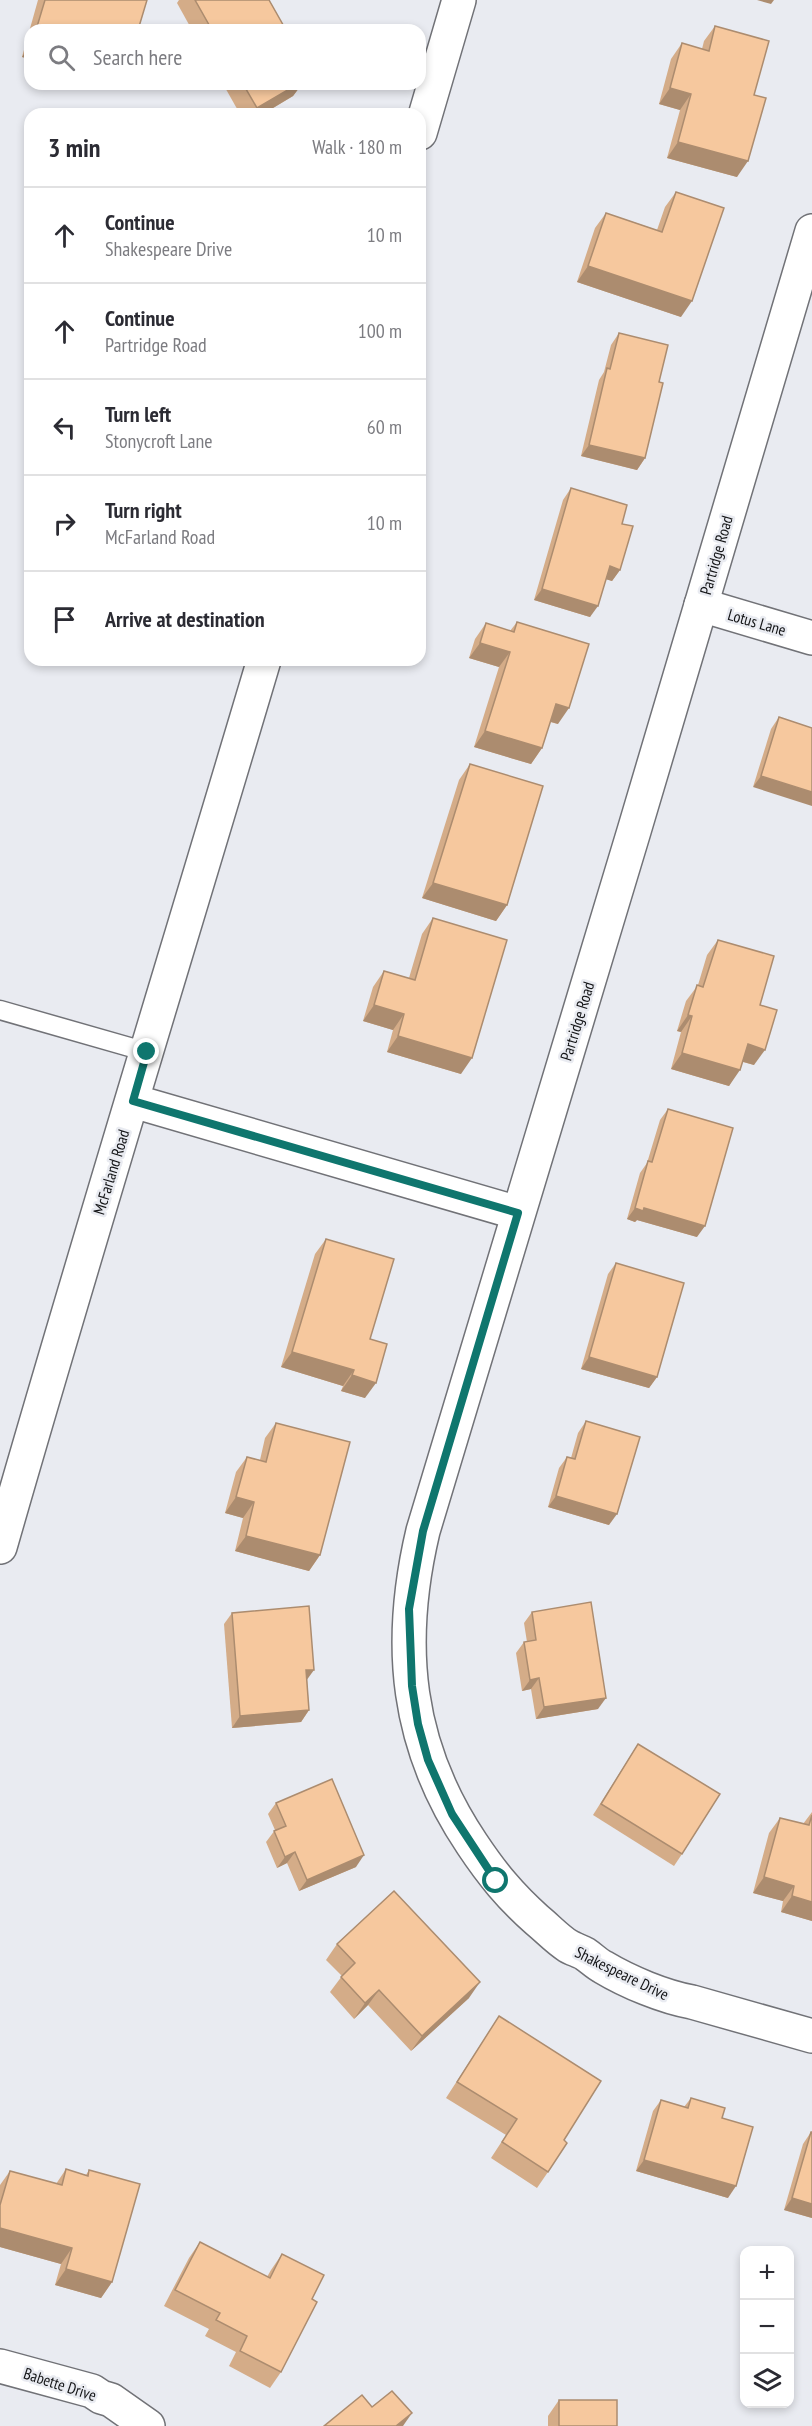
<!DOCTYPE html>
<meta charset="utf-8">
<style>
:root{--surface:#fff;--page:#f2f2f3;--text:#2b2b33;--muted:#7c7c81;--line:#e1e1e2}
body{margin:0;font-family:"PT Sans Narrow",sans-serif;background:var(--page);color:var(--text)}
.controls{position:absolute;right:18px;bottom:18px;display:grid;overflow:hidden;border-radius:12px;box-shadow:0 3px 9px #0003}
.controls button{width:54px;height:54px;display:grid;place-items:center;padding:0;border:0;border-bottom:2px solid var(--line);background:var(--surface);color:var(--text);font:30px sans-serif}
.stop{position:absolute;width:18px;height:18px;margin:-14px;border:4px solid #0f766e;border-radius:50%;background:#fff}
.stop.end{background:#0f766e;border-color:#fff;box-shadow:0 2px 6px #0008}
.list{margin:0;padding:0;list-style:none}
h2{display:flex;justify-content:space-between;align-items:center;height:78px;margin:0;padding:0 24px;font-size:26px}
h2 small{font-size:20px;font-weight:400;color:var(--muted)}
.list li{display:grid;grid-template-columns:39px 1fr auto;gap:18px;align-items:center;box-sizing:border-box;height:96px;padding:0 24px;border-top:2px solid var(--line)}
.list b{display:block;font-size:22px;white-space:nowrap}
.list p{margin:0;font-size:20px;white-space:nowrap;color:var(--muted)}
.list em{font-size:20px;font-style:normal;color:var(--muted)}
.icon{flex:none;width:33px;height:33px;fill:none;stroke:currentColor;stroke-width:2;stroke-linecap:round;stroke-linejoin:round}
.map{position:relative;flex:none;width:812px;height:2426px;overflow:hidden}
.search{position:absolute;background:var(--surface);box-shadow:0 3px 9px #0003;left:24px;top:24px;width:402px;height:66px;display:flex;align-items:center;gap:15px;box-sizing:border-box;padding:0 21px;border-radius:18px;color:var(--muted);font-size:22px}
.panel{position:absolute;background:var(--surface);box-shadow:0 3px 9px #0003;left:24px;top:108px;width:402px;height:558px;border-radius:18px}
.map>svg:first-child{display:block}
</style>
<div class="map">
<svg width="812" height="2426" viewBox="0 0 812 2426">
<rect width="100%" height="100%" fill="#e9ebf1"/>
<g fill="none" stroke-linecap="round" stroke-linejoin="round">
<g stroke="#717277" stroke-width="21">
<polyline id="service" points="0,1010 147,1052"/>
</g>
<g stroke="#717277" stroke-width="36">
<g id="minor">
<path d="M812,231L634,831L423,1531C396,1645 406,1746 472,1844C492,1874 510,1896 537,1920C548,1929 557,1939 568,1946C573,1949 580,1951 585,1954C591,1958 597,1964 603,1967C628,1982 664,1997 692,2002L812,2036"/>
<polyline points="701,605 812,638"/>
<polyline points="133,1101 518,1213"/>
<polyline points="0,2366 92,2391 101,2397 111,2400 148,2426"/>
</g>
</g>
<g stroke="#717277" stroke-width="36">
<g id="tertiary">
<polyline points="420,133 459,0"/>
<path d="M0,1547C85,1250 176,956 264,660"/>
</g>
</g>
<use href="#service" stroke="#fff" stroke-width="18"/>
<use href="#minor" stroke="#fff" stroke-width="33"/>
<use href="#tertiary" stroke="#fff" stroke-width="33"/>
</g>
<g fill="#d4ac88">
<polygon points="38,0 147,0 138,30 30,30 30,59 22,57"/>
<polygon points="179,0 269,0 286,30 192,30 177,3"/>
<polygon points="715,26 754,95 737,177 667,158 680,110 659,104 671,59 682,43 702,49 704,41"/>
<polygon points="223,84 302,84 293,96 263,114 240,114"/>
<polygon points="676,192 681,317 577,282 595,228 606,213 657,230 665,207"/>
<polygon points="619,333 659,382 645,458 637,470 581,456 599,380 604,372 611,345"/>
<polygon points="571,488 622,524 620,570 612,581 606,579 590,617 534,600 563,500"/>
<polygon points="517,622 558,724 550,722 542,748 531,764 474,747 499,667 469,658 475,639 486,623 510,631"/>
<polygon points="779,717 812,728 753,787 771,729"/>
<polygon points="470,764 507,905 496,921 422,898 459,780"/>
<polygon points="433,918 461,1074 387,1052 393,1030 363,1021 373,987 384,971 409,978 422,934"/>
<polygon points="718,940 760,1005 754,1065 743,1062 729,1086 671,1069 681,1032 677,1031 686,1001 698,985 707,955"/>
<polygon points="668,1109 697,1237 637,1220 635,1222 627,1219 640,1173 647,1163 660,1120"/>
<polygon points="326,1239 370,1339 365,1398 341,1391 343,1386 281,1367 315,1254"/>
<polygon points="616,1263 657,1377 649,1388 581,1369 608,1274"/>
<polygon points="586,1421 609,1525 548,1507 559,1468 567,1457 571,1458 578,1433"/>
<polygon points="276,1423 320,1555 309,1571 235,1551 243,1518 225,1513 236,1472 247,1457 260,1460 265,1438"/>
<polygon points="532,1612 598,1709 536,1719 531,1689 522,1691 516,1653 524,1642 527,1642 524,1623"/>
<polygon points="232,1613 307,1679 309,1710 301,1722 232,1728 224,1624"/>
<polygon points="638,1744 682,1854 674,1866 593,1815"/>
<polygon points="276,1803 356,1867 299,1891 287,1863 277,1868 266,1842 275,1830 268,1814"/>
<polygon points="812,1812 812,1921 781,1912 783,1901 753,1893 769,1833 780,1818 803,1824"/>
<polygon points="337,1944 469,1998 411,2051 368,2005 354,2019 330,1992 342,1976 326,1960"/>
<polygon points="499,2016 548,2172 537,2188 491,2158 506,2135 446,2098"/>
<polygon points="691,2098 728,2198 636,2171 653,2111 661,2100 684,2107"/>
<polygon points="811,2132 812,2132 812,2218 784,2210 803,2144"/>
<polygon points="66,2169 86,2175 89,2170 112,2282 101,2298 55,2285 61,2264 0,2247 0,2185 10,2171 56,2184"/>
<polygon points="200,2242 267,2277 271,2270 282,2254 312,2299 281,2372 270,2388 229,2366 236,2352 205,2336 209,2329 164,2306 189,2258"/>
<polygon points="559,2400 617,2426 548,2426 548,2416"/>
</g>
<g fill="#ac8c6f">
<polygon points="757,0 774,0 771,4"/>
<polygon points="30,45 30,59 22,57"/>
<polygon points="298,84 302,84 293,96 263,114 253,114 257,108"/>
<polygon points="670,88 691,94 680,110 659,104"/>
<polygon points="678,142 748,161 737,177 667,158"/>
<polygon points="588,266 692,301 681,317 577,282"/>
<polygon points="589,445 645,458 637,470 581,456"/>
<polygon points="610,566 620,570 612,581 602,578"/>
<polygon points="542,589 598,606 590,617 534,600"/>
<polygon points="480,643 510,652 499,667 469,658"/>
<polygon points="556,704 569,708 558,724 545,720"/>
<polygon points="485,731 542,748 531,764 474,747"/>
<polygon points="761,776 812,792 812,806 753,787"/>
<polygon points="433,883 507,905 496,921 422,898"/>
<polygon points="374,1005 404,1014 393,1030 363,1021"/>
<polygon points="688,1015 692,1016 681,1032 677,1031"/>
<polygon points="398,1036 472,1058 461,1074 387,1052"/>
<polygon points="748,1044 765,1050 754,1065 737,1060"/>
<polygon points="682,1053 740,1070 729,1086 671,1069"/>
<polygon points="635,1208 644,1208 705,1226 697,1237 637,1220 635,1222 627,1219"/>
<polygon points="292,1352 354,1370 343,1386 281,1367"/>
<polygon points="589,1357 657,1377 649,1388 581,1369"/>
<polygon points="352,1375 376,1383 365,1398 341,1391"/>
<polygon points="556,1496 617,1514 609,1525 548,1507"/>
<polygon points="236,1497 254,1502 243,1518 225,1513"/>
<polygon points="246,1536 320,1555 309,1571 235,1551"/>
<polygon points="306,1670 314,1670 306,1681"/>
<polygon points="539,1678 531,1689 522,1691 530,1680"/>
<polygon points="606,1698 598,1709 536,1719 544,1707"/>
<polygon points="309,1710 301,1722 232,1728 240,1716"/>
<polygon points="295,1852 287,1863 277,1868 285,1857"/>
<polygon points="364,1855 356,1867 299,1891 307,1880"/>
<polygon points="764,1877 794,1886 783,1901 753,1893"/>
<polygon points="792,1896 812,1902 812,1921 781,1912"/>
<polygon points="480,1982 469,1998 411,2051 422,2036"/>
<polygon points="379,1990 368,2005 354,2019 365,2003"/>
<polygon points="644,2160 736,2186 728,2198 636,2171"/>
<polygon points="792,2198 812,2204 812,2218 784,2210"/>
<polygon points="0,2228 72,2248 61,2264 0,2247"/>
<polygon points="66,2269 112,2282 101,2298 55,2285"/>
<polygon points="412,2413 403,2426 396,2426"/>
</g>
<g fill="#f6c89e" stroke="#ac8c6f" stroke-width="1.5">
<polygon points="45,0 147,0 138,30 76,30 71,28 70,30 36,30"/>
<polygon points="195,0 269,0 286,30 212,30"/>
<polygon points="715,26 769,41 754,95 766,98 748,161 678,142 691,94 670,88 682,43 709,51"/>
<polygon points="243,84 298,84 257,108"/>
<polygon points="676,192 724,208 692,301 588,266 606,213 662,232"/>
<polygon points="619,333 668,345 659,382 663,383 645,458 589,445 607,368 610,369"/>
<polygon points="571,488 627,505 622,524 633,526 620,570 610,566 598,606 542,589"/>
<polygon points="517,622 589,644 569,708 556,704 542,748 485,731 510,652 480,643 486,623 514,632"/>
<polygon points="779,717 812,728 812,792 761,776"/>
<polygon points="470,764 543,786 507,905 433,883"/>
<polygon points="433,918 507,940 472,1058 398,1036 404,1014 374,1005 384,971 415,980"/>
<polygon points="718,940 774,956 760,1005 777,1010 765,1050 748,1044 740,1070 682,1053 692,1016 688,1015 697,985 703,987"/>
<polygon points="668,1109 733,1128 705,1226 644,1208 643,1211 635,1208 648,1161 652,1162"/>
<polygon points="326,1239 394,1259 370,1339 387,1344 376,1383 352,1375 354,1370 292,1352"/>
<polygon points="616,1263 684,1283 657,1377 589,1357"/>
<polygon points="586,1421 640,1437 617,1514 556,1496 567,1457 575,1459"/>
<polygon points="276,1423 350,1442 320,1555 246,1536 254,1502 236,1497 247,1457 266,1462"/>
<polygon points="591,1602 606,1698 544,1707 539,1678 530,1680 524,1642 536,1640 532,1612"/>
<polygon points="309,1606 314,1670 306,1670 309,1710 240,1716 232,1613"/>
<polygon points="638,1744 720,1794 682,1854 601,1804"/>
<polygon points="332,1779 364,1855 307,1880 295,1852 285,1857 274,1831 286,1826 276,1803"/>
<polygon points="812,1815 812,1902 792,1896 794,1886 764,1877 780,1818 809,1825"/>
<polygon points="394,1891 480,1982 422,2036 379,1990 365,2003 341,1977 355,1963 337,1944"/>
<polygon points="499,2016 601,2081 564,2140 567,2143 548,2172 502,2142 517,2119 457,2082"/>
<polygon points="691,2098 725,2108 722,2118 753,2127 736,2186 644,2160 661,2100 688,2108"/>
<polygon points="811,2132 812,2132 812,2204 792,2198"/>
<polygon points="66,2169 88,2176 89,2170 140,2184 112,2282 66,2269 72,2248 0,2228 0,2205 10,2171 62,2185"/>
<polygon points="200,2242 270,2278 282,2254 324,2275 312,2299 317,2302 281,2372 240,2351 247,2336 216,2320 220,2313 175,2290"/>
<polygon points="392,2391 412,2413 396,2426 324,2426 362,2395 372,2407"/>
<rect x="559" y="2400" width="58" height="26"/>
</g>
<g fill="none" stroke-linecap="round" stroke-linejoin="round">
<polyline stroke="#0f766e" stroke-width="8" points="147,1052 133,1101 518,1213 423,1531 409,1609 412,1686 418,1724 428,1760 452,1814 496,1881"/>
</g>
<g text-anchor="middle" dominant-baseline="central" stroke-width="5" stroke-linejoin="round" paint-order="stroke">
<g font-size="16" fill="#131416" stroke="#e9ebf1">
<text transform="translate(716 555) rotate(-74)">Partridge Road</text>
<text transform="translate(757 622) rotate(16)">Lotus Lane</text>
<text transform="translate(577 1021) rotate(-73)">Partridge Road</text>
<text transform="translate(111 1172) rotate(-73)">McFarland Road</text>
<text transform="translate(622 1973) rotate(26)">Shakespeare Drive</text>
<text transform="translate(60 2384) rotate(18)">Babette Drive</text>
</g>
</g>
</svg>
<div class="controls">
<button>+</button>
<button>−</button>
<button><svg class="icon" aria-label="layers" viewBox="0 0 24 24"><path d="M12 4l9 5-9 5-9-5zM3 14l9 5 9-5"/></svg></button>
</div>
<div class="stop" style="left:496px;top:1881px"></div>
<div class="stop end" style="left:147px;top:1052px"></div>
<div class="search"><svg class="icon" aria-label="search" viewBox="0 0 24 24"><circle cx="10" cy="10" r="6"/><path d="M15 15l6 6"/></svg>Search here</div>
<section class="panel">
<h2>3 min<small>Walk · 180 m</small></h2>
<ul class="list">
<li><svg class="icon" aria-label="ahead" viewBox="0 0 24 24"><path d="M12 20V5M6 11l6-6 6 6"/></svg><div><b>Continue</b><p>Shakespeare Drive</p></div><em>10 m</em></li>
<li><svg class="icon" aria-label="ahead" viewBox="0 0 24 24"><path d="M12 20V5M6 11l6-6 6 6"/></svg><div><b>Continue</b><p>Partridge Road</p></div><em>100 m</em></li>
<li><svg class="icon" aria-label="left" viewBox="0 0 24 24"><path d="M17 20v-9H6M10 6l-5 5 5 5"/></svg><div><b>Turn left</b><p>Stonycroft Lane</p></div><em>60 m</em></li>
<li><svg class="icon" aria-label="right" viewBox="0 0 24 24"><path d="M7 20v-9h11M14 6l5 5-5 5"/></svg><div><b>Turn right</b><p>McFarland Road</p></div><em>10 m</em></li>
<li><svg class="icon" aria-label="arrive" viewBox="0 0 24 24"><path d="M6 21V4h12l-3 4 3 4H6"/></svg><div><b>Arrive at destination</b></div></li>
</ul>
</section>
</div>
